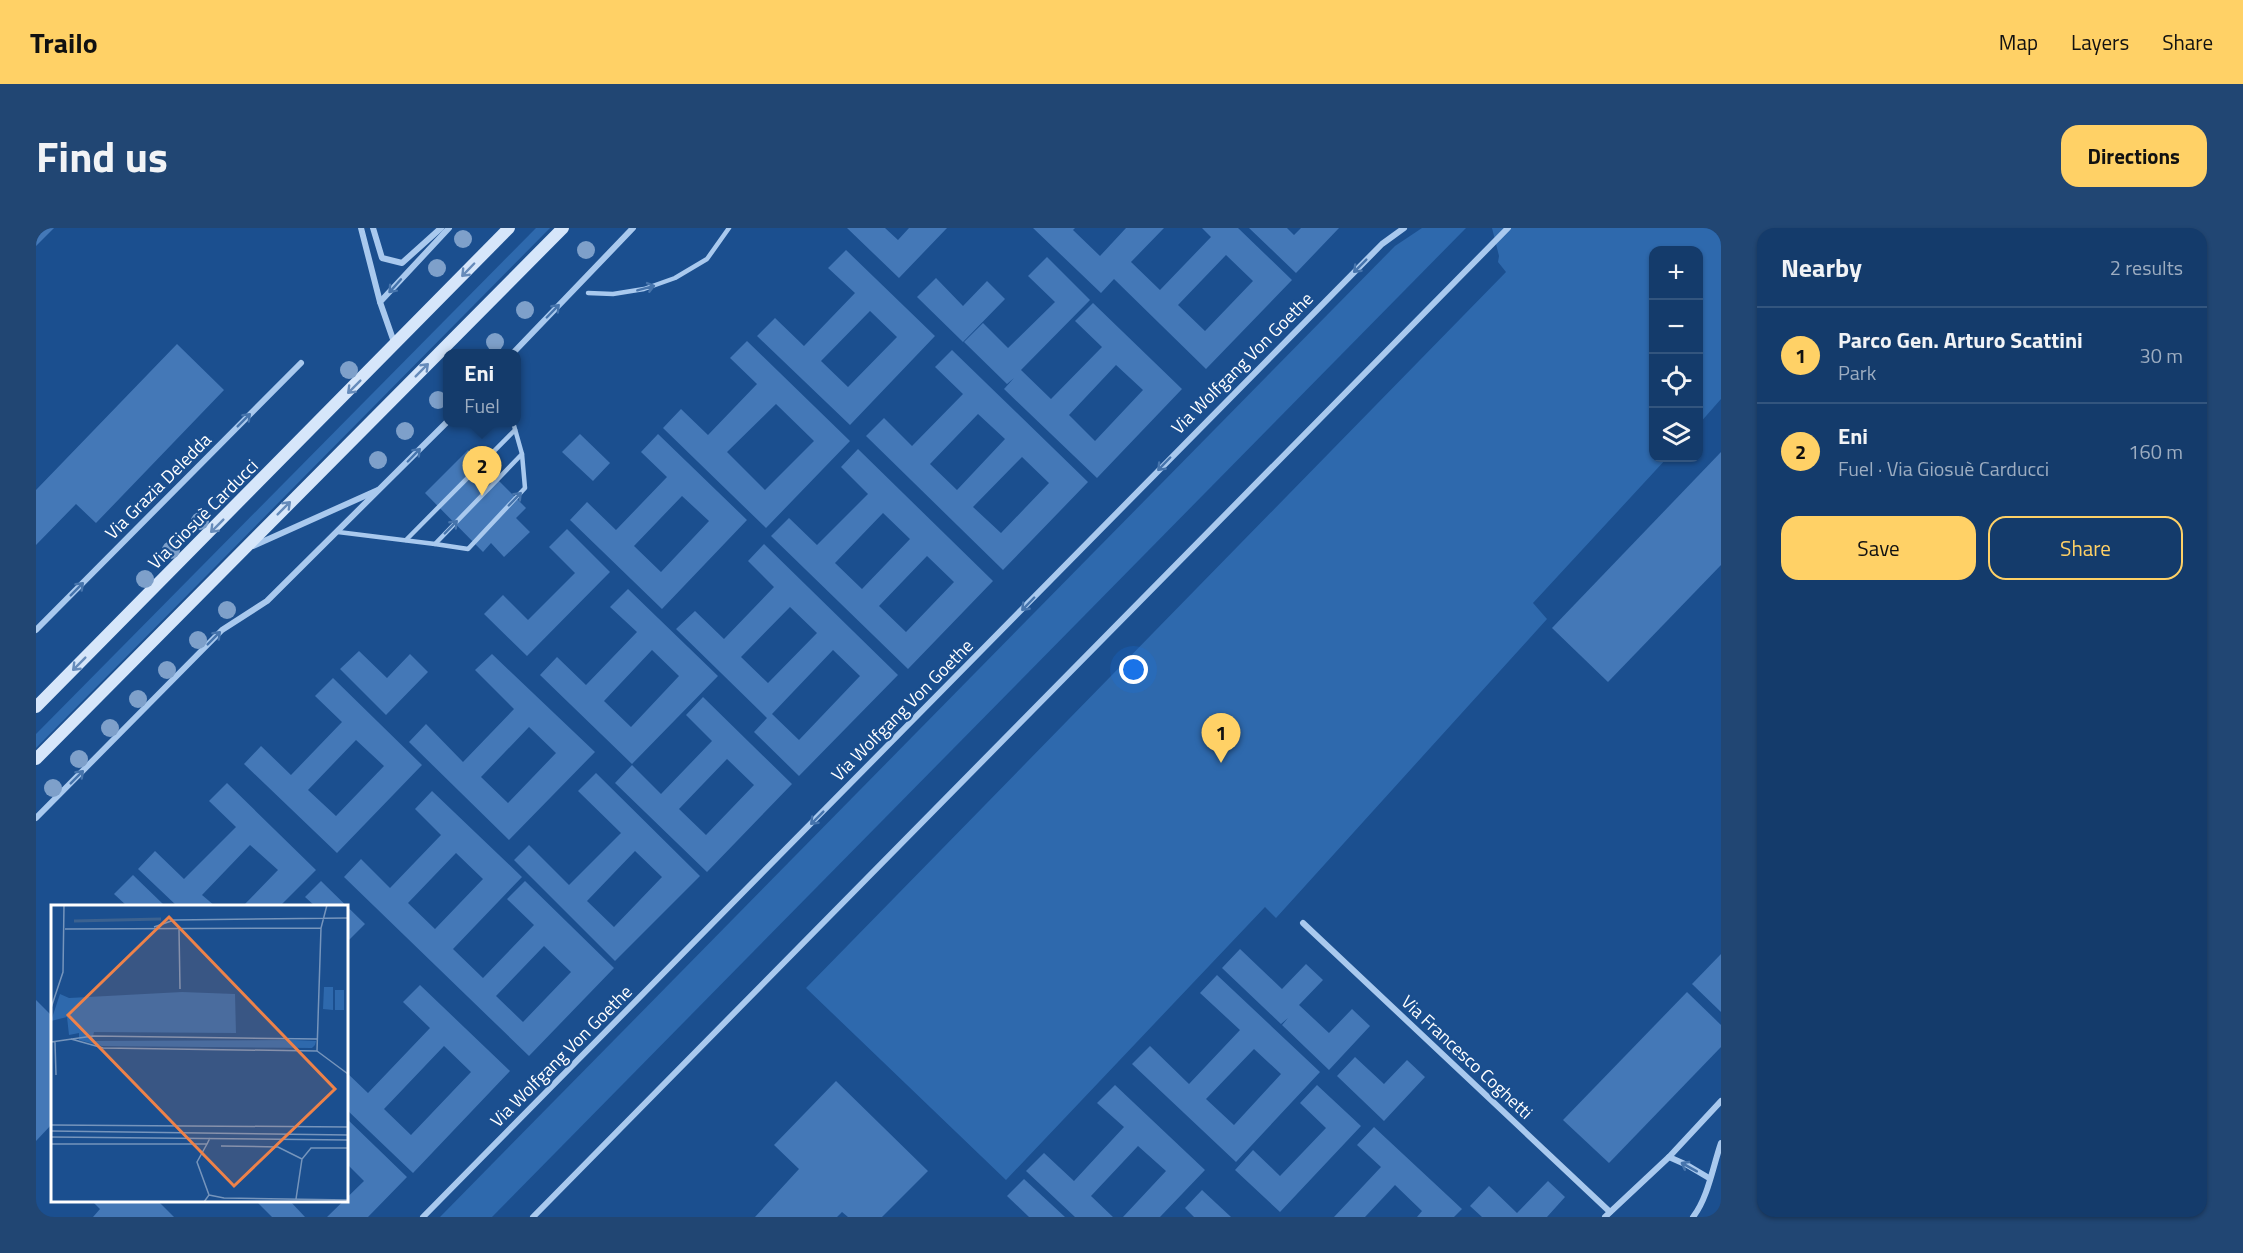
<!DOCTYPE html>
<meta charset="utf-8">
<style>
:root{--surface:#143b6b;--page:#214673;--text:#f1f3f6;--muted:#9dadc1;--line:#33557e;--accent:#ffd166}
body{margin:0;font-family:"Titillium Web",sans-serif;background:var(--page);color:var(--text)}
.controls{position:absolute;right:18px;top:18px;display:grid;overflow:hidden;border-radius:12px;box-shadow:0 2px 4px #0004}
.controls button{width:54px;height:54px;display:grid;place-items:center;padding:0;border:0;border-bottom:2px solid var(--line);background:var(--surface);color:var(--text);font:30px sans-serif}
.you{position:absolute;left:1098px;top:442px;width:21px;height:21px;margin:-15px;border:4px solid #fff;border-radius:50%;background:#1a73e8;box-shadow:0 0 0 9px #1a73e833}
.badge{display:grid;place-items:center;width:39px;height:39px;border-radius:50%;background:var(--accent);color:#111;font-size:20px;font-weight:700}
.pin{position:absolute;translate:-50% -50px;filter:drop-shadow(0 2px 3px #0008)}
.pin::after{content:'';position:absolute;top:32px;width:21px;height:18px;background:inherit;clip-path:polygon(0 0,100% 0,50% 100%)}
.popup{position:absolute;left:407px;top:121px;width:78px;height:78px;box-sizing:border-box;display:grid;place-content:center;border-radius:12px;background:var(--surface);filter:drop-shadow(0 2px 4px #0005);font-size:20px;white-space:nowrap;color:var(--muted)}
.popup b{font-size:22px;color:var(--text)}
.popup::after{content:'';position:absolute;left:50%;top:100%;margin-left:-12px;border:12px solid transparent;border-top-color:var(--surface)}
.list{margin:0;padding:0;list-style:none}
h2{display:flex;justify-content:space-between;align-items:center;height:78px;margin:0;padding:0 24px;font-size:26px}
h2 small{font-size:20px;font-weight:400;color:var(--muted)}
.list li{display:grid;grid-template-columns:39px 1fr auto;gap:18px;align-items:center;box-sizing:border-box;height:96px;padding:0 24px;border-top:2px solid var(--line)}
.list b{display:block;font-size:22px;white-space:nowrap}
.list p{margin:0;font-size:20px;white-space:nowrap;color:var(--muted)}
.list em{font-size:20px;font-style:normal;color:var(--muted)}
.actions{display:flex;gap:12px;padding:18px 24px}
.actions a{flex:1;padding:14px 0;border:2px solid var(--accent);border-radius:18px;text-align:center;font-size:21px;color:var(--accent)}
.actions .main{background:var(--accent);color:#111}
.icon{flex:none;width:33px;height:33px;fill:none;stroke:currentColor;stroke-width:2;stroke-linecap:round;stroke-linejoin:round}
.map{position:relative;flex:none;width:1685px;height:989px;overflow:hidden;border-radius:18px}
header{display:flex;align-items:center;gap:36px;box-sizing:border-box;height:84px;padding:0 30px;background:var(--accent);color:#111}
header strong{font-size:28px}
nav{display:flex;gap:33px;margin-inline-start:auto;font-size:21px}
.intro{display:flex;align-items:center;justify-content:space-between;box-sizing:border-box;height:144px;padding:0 36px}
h1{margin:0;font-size:42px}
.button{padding:15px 27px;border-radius:18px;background:var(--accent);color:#111;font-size:21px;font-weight:700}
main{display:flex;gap:36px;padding:0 36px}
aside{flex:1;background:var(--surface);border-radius:18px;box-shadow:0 2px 4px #0004}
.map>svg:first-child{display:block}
</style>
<header>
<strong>Trailo</strong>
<nav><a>Map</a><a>Layers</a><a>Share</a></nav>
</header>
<div class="intro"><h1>Find us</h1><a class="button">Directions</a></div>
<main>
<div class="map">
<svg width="1685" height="989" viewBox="0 0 1685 989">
<rect width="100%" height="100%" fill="#1b4f8f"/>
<g fill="#2e69ad">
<polygon points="500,0 514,0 0,520 0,506"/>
<polygon points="1386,0 1430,0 456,989 404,989 1359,18"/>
<polygon points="1456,0 1685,0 1685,171 1663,196 1662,22 1618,22 1618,230 1631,230 1497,375 1511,391 1240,690 1229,679 970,952 770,760 1470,44 1462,34 1463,28"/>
</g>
<g fill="#4478b7" fill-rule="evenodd">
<polygon points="0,0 18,0 0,18"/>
<polygon points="811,0 849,0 862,12 873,0 911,0 863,50"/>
<path d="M997,0H1039L1037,2L1064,28L1090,0H1128L1095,34L1124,62L1175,9L1166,0H1202L1256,52L1170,141L1078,51L1065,65ZM1190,27L1217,53L1169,103L1142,77Z"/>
<polygon points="1213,0 1251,0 1258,7 1265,0 1303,0 1260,45"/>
<path d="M810,22L899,108L814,197L721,108L739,90L768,118L819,65L792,40ZM834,83L861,109L812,159L785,133Z"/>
<path d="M1011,29L1054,72L985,142L1015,171L1066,119L1039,93L1057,75L1146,161L1061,250L968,161L978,150L971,156L928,114L947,95L972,120L1019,74L992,48ZM1080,137L1107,162L1059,213L1033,187Z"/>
<polygon points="900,50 927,78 951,53 969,71 927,114 881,69"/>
<path d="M711,113L814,213L730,300L627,200L645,181L672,207L721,156L694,130ZM740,176L778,213L729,262L691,224Z"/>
<polygon points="141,116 188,162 60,295 40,276 0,317 0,262"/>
<path d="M916,122L1052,254L967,342L830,208L848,190L876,218L927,166L899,139ZM942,186L969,211L921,262L894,236ZM986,229L1013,255L965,305L937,279Z"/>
<polygon points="544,206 574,235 557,253 526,224"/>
<path d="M622,206L711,292L626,381L534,292L551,274L580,302L631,249L605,224ZM646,268L673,293L625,344L598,318Z"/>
<path d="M822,221L957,353L872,441L735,308L753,290L781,317L832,266L805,239ZM847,285L874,311L826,361L799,335ZM891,328L918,354L870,404L843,378Z"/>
<polygon points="432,222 490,280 480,290 494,304 468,329 455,315 447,324 389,265"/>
<polygon points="1685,224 1685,337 1572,454 1516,400"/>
<polygon points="531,301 574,344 491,428 448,386 467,367 492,392 539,345 513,319"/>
<path d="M728,316L862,447L763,548L718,504L731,490L640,401L659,383L688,411L738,359L712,333ZM754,379L781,405L732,455L705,429ZM797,422L824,448L763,512L736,486Z"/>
<path d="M592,361L682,448L596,536L504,447L521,429L550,457L601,404L574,379ZM616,422L643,448L595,499L568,473Z"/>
<polygon points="323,423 351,450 374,426 392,444 350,487 304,441"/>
<path d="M456,426L559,524L473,612L373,514L390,496L427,534L478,481L439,442ZM493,499L520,525L472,575L445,549Z"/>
<path d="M297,450L386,537L301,625L208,536L225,518L255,547L306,494L279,468ZM320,512L348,538L300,588L272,562Z"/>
<path d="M667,469L756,556L671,644L579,555L596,537L625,566L676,513L650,487ZM691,531L718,557L670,607L643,581Z"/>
<path d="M560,545L664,648L579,733L478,632L493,617L533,657L585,605L542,563ZM599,623L626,649L578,699L551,673Z"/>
<polygon points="191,555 280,642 244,678 207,678 242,642 214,617 166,667 179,678 141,678 102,641 119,623 148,651 200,599 173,573"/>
<path d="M396,563L486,649L417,721L447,750L498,697L471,671L489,653L578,740L493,828L308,649L325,631L354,660L405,607L379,581ZM420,625L447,651L399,701L372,675ZM508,718L535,744L487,794L460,768Z"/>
<polygon points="97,647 129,678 91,678 78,666"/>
<polygon points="285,653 329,696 310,715 310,678 279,678 269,669"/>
<polygon points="1204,721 1246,761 1270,736 1287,752 1263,777 1293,805 1316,781 1334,798 1293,842 1246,797 1252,790 1245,796 1186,740"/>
<polygon points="1685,726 1685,784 1656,756"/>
<path d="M1181,747L1284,844L1200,934L1096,836L1114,818L1153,856L1204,802L1164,765ZM1218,821L1245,846L1198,897L1170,871Z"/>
<path d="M384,757L474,843L377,945L310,881V844L332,865L394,800L367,774ZM408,818L435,844L375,907L348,881Z"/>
<polygon points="1651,764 1685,797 1685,819 1573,935 1527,892"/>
<polygon points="0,772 16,788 16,896 0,913"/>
<polygon points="1319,829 1348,856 1371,832 1389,849 1348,893 1301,848"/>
<polygon points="800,853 892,943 846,989 812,989 806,984 801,989 719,989 763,941 738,917"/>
<polygon points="1079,857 1169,942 1124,989 1087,989 1130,943 1102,918 1055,968 1077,989 1039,989 990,943 1008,925 1038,953 1088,899 1061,875"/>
<polygon points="1281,857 1325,898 1244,984 1199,942 1217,922 1244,948 1290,900 1264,875"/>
<polygon points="310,890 371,949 332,989 291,989 328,953 310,935"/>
<polygon points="1338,899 1426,981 1418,989 1381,989 1386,983 1359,957 1329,989 1298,989 1345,939 1321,917"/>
<polygon points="988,951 1029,989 993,989 971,968"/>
<polygon points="1512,953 1529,969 1511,989 1446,989 1434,978 1453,958 1481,985"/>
<polygon points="1166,962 1195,989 1158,989 1149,980"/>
<polygon points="55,972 121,972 138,989 57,989 64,981"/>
<polygon points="219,972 253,972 269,989 236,989"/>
</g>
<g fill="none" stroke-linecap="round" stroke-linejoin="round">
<g stroke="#a9c9ee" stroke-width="4.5">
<polyline points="552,65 577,66 608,61 639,50 671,31 693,0"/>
<polyline points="302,304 399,316 486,226 477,194"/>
<polyline points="370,312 479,202"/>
<polyline points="399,316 432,321 489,260 486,226"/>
</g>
<g stroke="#a9c9ee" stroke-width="6">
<polyline points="325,0 344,74"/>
<polyline points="337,0 346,30 366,35 405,0"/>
<polyline points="359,117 344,74 413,0"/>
<polyline points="477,125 597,0"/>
<polyline points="217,318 342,262"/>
<polyline points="0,402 265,135"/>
<polyline points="0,590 186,402 231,373 412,193"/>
<polyline points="1267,695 1574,984"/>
<polyline points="1633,929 1651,937 1673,950"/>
<polyline points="387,989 1346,16 1368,0"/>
<polyline points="497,989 1472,0"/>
<polyline points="1569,989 1633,929 1685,873"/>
<path d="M1657,989C1672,970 1677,938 1685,915"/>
</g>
<g stroke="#d6e6fa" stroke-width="12">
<polyline points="0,479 473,0"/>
<polyline points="0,531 527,0"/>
</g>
</g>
<g fill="#7ea0ca">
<circle cx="427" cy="11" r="9"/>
<circle cx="550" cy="22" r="9"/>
<circle cx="401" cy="40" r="9"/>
<circle cx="489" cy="82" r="9"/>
<circle cx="459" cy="114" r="9"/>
<circle cx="313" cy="142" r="9"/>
<circle cx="402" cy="172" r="9"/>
<circle cx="369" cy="203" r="9"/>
<circle cx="342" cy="232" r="9"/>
<circle cx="164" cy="293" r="9"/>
<circle cx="135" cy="322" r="9"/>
<circle cx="109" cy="351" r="9"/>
<circle cx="191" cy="382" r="9"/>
<circle cx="162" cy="412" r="9"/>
<circle cx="131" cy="442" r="9"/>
<circle cx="102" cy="471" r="9"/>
<circle cx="74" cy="500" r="9"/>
<circle cx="43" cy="531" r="9"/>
<circle cx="17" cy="560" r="9"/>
</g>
<defs><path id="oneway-shaft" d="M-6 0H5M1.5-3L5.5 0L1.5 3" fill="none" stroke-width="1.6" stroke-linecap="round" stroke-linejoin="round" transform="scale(1.5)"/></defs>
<g stroke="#4674ac">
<use href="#oneway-shaft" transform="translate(1324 38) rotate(135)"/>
<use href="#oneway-shaft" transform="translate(359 58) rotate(132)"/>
<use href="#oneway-shaft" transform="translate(610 60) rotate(-15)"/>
<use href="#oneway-shaft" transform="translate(517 83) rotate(-46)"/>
<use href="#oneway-shaft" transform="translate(208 192) rotate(-45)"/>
<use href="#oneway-shaft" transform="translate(378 227) rotate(-46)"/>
<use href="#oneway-shaft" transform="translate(1128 236) rotate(134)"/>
<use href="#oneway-shaft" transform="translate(479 271) rotate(-46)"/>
<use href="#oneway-shaft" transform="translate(415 299) rotate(-46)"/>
<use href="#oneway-shaft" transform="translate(41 361) rotate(-45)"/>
<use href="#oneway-shaft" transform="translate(992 376) rotate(134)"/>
<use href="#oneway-shaft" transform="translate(178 410) rotate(-45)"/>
<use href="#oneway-shaft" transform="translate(41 549) rotate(-45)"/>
<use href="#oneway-shaft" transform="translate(781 590) rotate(135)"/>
<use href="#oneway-shaft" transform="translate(1653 939) rotate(-151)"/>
</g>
<g stroke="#668bba">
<use href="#oneway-shaft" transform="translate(432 42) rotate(134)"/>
<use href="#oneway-shaft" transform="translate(386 142) rotate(-45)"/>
<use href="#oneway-shaft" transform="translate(318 159) rotate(135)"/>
<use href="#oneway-shaft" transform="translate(248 280) rotate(-45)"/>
<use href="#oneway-shaft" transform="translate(181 298) rotate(135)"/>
<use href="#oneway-shaft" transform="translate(43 436) rotate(135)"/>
</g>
<g text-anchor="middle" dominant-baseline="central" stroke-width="4.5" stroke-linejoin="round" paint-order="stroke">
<g font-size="18" fill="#fff" stroke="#1b4f8f">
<text transform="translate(1206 135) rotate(-45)">Via Wolfgang Von Goethe</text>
<text transform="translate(122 258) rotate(-45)">Via Grazia Deledda</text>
<text transform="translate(167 286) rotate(-45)">Via Giosuè Carducci</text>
<text transform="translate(866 482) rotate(-45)">Via Wolfgang Von Goethe</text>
<text transform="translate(525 828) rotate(-45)">Via Wolfgang Von Goethe</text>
<text transform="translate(1431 829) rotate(43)">Via Francesco Coghetti</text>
</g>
</g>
<g transform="translate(15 677)">
<rect width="297" height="297" fill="#1b4f8f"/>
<path d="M273,82H282V105L272,104ZM284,85H293V105H284ZM131,87L184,89L185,128L43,127L41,136L242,135L265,136L264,140L261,143L51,141L28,135V128L18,130L16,112L0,116L9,89L18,93Z" fill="#2e69ad"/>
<path fill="none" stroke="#3c6290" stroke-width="3" d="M23,16L110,14"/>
<path fill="none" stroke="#7695bc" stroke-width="1.5" d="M103,22L123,15L297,13M14,24L270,23M128,24L129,84M0,103L12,67L13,0M20,134L52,143L266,146M0,137L42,131L267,134M4,137L5,170M266,146L270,23L276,0M266,146L297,169M0,220L297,222M0,226L297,230M0,232L297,235M0,239H156L159,233M170,241L227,242L251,254M158,290L173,293L297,295M245,294L251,254L260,243H297M153,297L158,290L146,257L156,239"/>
<path fill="#ee8249" fill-opacity="0.15" stroke="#ee8249" stroke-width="3" d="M118,12L284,184L183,281L17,110Z"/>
<rect width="297" height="297" fill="none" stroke="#fff" stroke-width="3"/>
</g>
</svg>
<div class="controls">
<button>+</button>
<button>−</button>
<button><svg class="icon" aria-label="locate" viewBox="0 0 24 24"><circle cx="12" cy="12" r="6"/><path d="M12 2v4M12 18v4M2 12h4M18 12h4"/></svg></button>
<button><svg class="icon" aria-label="layers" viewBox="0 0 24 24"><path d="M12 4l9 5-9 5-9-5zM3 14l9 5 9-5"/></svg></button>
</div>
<div class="you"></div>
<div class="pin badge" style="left:1185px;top:535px">1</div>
<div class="pin badge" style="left:446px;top:268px">2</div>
<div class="popup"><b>Eni</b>Fuel</div>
</div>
<aside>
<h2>Nearby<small>2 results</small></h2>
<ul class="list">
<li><span class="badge">1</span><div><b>Parco Gen. Arturo Scattini</b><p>Park</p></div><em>30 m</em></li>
<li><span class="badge">2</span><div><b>Eni</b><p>Fuel · Via Giosuè Carducci</p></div><em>160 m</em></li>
</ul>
<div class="actions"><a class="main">Save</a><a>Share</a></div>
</aside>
</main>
